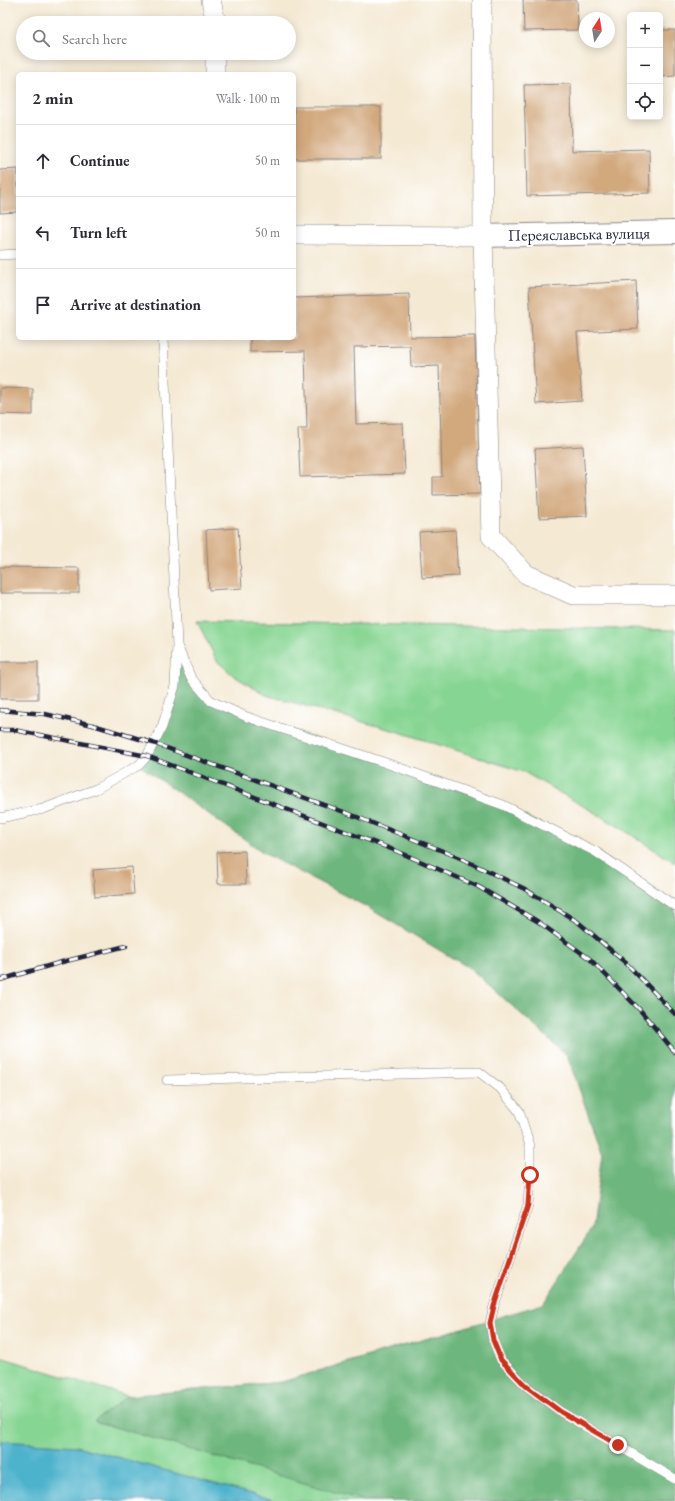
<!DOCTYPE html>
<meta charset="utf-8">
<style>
:root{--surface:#fff;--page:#f2f2f3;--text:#2b2b33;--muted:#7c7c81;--line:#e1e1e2}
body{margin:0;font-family:"EB Garamond",serif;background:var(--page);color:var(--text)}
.controls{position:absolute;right:12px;top:12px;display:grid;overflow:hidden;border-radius:6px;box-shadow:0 2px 10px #0003}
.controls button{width:36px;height:36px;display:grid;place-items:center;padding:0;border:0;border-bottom:1px solid var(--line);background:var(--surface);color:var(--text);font:20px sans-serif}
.compass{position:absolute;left:579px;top:12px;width:36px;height:36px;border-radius:50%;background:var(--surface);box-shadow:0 2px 10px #0003;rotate:12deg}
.stop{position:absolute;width:12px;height:12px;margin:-9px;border:3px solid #c8321e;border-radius:50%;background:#fff}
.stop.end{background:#c8321e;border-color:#fff;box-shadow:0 1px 4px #0008}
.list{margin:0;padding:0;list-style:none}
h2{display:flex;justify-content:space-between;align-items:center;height:52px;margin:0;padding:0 16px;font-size:17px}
h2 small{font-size:13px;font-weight:400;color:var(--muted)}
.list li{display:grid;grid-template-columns:26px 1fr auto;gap:12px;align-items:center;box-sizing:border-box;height:72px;padding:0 16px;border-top:1px solid var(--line)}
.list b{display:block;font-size:15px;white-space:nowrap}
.list em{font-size:13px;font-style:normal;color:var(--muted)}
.icon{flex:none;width:22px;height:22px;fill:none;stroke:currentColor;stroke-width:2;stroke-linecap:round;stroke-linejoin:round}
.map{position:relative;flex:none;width:675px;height:1501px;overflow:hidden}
.search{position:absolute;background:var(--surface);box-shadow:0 2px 10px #0003;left:16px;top:16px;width:280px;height:44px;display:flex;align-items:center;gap:10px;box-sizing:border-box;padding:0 14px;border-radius:22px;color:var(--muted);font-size:15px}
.panel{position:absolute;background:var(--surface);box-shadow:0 2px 10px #0003;left:16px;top:72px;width:280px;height:268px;border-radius:6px}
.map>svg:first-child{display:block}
</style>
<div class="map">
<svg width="675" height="1501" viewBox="0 0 675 1501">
<rect width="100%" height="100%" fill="#fff"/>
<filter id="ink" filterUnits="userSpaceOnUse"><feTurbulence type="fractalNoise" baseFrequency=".025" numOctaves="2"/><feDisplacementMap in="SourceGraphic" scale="8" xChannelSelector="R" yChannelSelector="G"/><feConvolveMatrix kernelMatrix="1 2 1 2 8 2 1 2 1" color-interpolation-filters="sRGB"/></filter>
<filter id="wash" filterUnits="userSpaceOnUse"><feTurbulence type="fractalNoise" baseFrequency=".012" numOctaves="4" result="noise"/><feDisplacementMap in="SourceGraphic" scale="16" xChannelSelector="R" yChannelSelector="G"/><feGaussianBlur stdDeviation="0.9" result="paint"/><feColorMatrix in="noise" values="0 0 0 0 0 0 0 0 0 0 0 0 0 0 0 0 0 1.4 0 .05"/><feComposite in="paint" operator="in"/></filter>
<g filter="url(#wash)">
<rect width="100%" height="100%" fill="#f4e9d3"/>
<g fill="#87d593" stroke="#547c67">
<polygon points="197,621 675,630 675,863 616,825 524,772 399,732 266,695 234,676 217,661"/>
<polygon points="469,1326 675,1501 277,1501 76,1446 0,1441 0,1357 128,1396 282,1382"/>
</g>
<polygon fill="#6db67d" stroke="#486c5c" points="177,645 191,678 211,701 503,805 596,852 675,906 675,1501 365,1501 94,1421 128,1396 282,1382 543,1304 592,1228 602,1153 567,1055 471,969 365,906 267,855 139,765 162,727 175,686"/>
<polygon fill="#4db2cc" stroke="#386a84" points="0,1441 76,1446 277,1501 0,1501"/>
<g id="blocks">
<g fill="#d2a87d">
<polygon points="523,0 577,0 578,30 524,31"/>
<polygon points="660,30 675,30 675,76 660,77"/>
<polygon points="571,84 572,151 649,149 650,193 527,196 524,85"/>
<rect x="294" y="107" width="87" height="52"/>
<polygon points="18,169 18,212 0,213 0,170"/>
<polygon points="636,281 638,329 577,332 582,401 536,404 529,287"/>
<polygon points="409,294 410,337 475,336 480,494 433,495 433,477 442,477 439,366 411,367 410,346 354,347 356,424 403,423 405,474 300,477 298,429 307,429 305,351 250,352 250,338 294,338 294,298"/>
<polygon points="0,388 33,389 33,415 0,414"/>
<polygon points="583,446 587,516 539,518 535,449"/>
<polygon points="238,528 242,588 209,590 206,530"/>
<polygon points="455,530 458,576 422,578 419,532"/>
<polygon points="0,567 79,568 79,593 0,593"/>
<rect x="0" y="662" width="38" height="37"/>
<polygon points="245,851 246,884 218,884 217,852"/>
<polygon points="132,867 134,894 95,897 93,870"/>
</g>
</g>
</g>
<g filter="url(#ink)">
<use href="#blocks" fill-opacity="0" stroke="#8b8687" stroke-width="1"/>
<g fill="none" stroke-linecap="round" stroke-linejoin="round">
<g stroke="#8b8687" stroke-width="10">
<g id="lane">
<polyline points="0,255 18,254"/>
<polyline points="178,648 191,678 211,701 247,717 386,763 503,805 596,852 675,906"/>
<polyline points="0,818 43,809 96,789 139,765 147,756 162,727 175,686 177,645 163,338"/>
<polyline points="167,1080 479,1072 500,1088 519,1111 530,1146 530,1175 528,1205 494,1306 490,1323 493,1340 501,1360 526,1386 561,1412 675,1479"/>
</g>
</g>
<g stroke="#8b8687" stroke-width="20">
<g id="street">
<polyline points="211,0 216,23"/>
<polyline points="482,0 483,236 491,536 526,574 573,595 675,595"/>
<polyline points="215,74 215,53"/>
<polyline points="294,235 483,236"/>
</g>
</g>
<g stroke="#8b8687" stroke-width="24">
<polyline id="secondary" points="483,236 675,232"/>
</g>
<use href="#lane" stroke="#fff" stroke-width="9"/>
<use href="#street" stroke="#fff" stroke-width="19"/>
<use href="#secondary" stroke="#fff" stroke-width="22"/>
<g stroke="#22223b" stroke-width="4.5">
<g id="rail">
<polyline points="0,710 45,714 93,725 153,743 347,813 458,857 523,888 578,922 627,964 675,1014"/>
<polyline points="0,730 14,730 147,756 399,852 477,886 537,921 590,959 640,1010 675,1052"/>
<polyline points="0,980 62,962 126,946"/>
</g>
</g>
<use href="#rail" stroke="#fff" stroke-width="3" stroke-dasharray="9" stroke-linecap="butt"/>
</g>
</g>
<g fill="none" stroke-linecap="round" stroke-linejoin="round" filter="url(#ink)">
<polyline stroke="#c8321e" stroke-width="5" points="530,1175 528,1205 494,1306 490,1323 493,1340 501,1360 526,1386 561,1412 618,1445"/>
</g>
<g text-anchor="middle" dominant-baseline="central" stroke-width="4" stroke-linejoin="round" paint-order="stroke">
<g font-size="16" fill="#22223b" stroke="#fff">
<text transform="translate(579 234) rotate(-1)">Переяславська вулиця</text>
</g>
</g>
</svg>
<div class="controls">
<button>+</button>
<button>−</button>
<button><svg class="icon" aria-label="locate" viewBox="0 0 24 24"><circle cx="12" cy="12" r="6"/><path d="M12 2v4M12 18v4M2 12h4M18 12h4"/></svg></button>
</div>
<svg class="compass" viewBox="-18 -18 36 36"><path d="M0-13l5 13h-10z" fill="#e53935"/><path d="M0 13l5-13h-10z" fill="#7c7c81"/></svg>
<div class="stop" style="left:530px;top:1175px"></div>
<div class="stop end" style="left:618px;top:1445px"></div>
<div class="search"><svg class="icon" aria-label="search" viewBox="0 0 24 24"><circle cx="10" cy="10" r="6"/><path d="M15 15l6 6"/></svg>Search here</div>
<section class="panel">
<h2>2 min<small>Walk · 100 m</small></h2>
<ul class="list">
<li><svg class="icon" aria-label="ahead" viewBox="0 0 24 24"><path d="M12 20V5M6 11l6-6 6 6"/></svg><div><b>Continue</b></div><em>50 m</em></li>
<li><svg class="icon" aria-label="left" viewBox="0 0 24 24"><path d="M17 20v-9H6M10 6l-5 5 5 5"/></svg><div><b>Turn left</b></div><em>50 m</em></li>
<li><svg class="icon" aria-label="arrive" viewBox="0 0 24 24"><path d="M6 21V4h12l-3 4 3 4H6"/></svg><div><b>Arrive at destination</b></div></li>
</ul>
</section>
</div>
